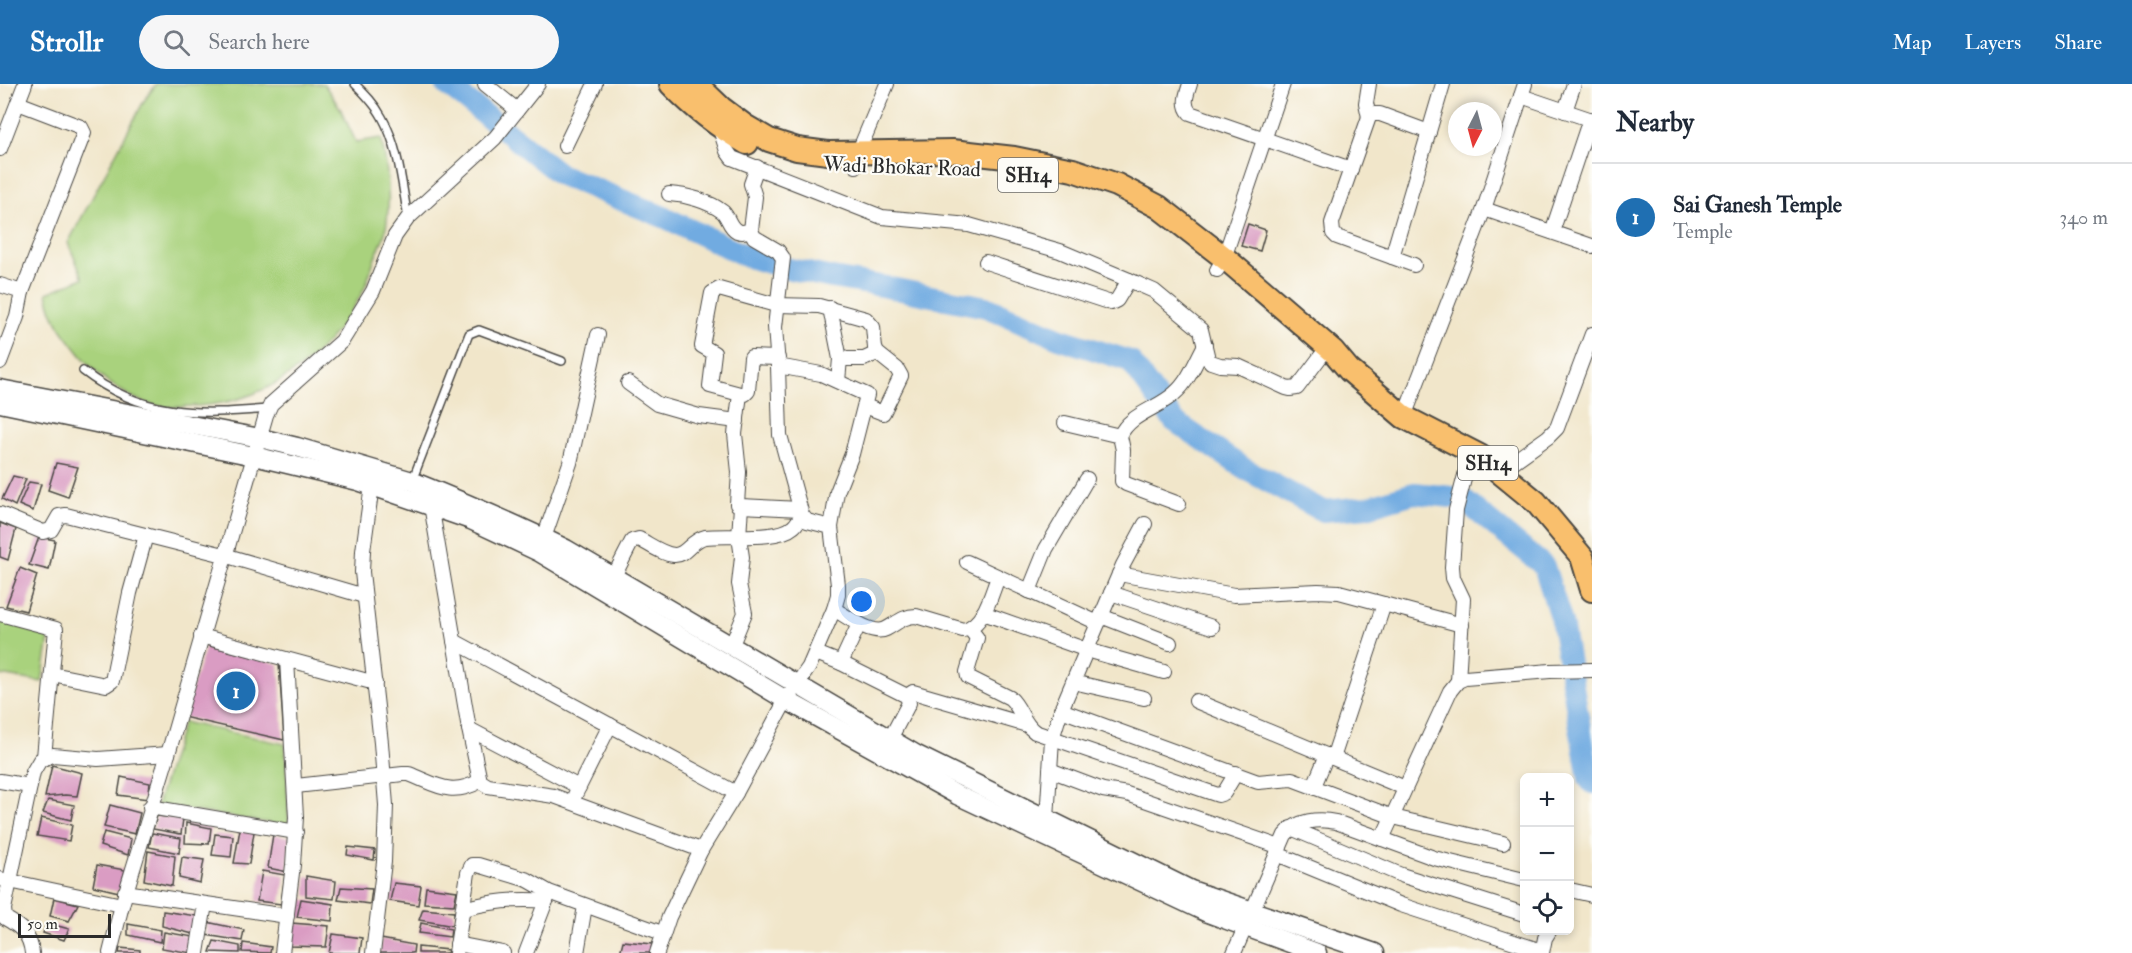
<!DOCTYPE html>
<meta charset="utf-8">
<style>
:root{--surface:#fff;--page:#f6f6f7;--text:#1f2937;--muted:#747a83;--line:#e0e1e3;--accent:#1f6fb2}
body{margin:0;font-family:"IM FELL Double Pica",serif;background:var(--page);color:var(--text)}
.controls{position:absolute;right:18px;bottom:18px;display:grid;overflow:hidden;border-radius:9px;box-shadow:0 3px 9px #0003}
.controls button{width:54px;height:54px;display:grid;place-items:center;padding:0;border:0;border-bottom:2px solid var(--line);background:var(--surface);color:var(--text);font:30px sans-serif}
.compass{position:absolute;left:1448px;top:18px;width:54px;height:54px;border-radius:50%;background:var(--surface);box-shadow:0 3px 9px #0003;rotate:186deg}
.scale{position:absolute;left:18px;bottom:15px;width:93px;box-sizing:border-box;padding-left:6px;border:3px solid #2b2b2b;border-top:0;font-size:16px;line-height:21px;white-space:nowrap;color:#2b2b2b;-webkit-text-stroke:4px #fdfcf7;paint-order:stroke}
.you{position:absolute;left:862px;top:518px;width:21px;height:21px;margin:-15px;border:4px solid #fff;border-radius:50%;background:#1a73e8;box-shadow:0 0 0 9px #1a73e833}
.badge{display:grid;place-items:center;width:39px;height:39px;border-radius:50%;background:var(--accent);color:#fff;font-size:20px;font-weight:700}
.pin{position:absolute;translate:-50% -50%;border:3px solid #fff;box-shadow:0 2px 6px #0006}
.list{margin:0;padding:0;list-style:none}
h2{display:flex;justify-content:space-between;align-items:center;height:78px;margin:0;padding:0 24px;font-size:26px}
h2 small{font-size:20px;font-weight:400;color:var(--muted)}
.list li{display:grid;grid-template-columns:39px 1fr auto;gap:18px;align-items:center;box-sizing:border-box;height:108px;padding:0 24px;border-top:2px solid var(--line)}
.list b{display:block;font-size:22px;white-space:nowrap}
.list p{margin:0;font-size:20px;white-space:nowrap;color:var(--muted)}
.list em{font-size:20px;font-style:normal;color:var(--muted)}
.icon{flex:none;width:33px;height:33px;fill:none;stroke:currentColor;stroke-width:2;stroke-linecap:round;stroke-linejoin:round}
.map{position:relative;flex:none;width:1592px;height:869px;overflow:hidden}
header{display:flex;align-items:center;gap:36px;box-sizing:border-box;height:84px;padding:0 30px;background:var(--accent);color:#fff}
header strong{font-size:28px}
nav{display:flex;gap:33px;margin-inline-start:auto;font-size:21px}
.search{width:420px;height:54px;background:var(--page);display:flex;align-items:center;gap:15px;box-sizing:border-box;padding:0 21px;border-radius:33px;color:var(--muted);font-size:22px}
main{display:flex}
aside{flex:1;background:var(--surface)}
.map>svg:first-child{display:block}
</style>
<header>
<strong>Strollr</strong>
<div class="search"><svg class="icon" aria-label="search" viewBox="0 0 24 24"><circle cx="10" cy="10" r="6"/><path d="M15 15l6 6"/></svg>Search here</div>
<nav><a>Map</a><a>Layers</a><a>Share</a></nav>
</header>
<main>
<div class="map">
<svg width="1592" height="869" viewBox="0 0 1592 869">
<rect width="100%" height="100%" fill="#fdfcf7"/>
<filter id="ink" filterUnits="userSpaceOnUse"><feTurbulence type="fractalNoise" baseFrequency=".0167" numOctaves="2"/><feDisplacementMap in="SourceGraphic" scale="12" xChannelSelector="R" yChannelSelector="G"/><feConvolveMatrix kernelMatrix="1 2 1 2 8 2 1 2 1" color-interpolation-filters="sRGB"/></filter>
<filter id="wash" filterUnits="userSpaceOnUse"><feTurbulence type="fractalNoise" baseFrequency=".008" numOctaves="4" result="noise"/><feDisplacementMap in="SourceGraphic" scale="24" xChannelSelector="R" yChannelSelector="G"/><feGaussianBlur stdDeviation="1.35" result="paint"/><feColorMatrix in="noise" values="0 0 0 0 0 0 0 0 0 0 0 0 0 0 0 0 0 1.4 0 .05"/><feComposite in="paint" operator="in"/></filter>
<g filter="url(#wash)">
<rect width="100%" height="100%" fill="#f1e6ca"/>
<g fill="#a9d27d" stroke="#6a7e54" stroke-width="1.5">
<path d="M156,0H324L340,24L356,58L381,54C388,84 391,114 386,145C384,156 377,168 373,179C370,189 367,200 362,209C326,274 268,320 192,322C183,322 174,324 165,323C133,320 100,295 81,271C64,250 52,236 47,209L83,194L68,159L144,17Z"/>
<polygon points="0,536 50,548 42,598 0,591"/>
<polygon points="183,638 285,660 289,742 157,721"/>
</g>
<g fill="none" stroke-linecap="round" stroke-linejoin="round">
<polyline stroke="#71abe1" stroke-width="22" points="446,0 561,91 666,134 748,173 790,185 832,194 881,202 986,223 1061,255 1130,277 1174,337 1245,385 1323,427 1367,423 1414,409 1461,414 1544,482 1562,539 1589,695 1592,699"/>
</g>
<g id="blocks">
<g fill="#da9cc3">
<polygon points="1248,140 1266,146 1260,167 1241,162"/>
<polygon points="56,379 78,383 68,413 48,406"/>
<polygon points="13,392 26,395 15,422 2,415"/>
<polygon points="29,398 41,400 33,427 19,421"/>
<polygon points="0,439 16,445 8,476 0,473"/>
<polygon points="39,453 55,456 49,486 29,481"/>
<polygon points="20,484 37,491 26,527 6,522"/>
<polygon points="206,561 279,580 284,656 183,633"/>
<polygon points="52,681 82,689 77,712 65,711 45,713"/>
<polygon points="121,693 150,699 148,715 118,711"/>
<polygon points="48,716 74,721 71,736 43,729"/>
<polygon points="110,721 140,729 135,750 104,743"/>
<polygon points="157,732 183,735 181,750 153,745"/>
<polygon points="41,734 72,741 69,757 37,752"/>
<polygon points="186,739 211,744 209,760 185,759"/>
<polygon points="240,745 254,748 249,780 234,779"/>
<polygon points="104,748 131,755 128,771 100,762"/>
<polygon points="152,749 181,754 179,769 149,763"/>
<polygon points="215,750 233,752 231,773 212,771"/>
<polygon points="273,750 290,753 288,788 268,784"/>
<polygon points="348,763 375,766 374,776 347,771"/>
<polygon points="148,767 175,772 172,802 144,796"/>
<polygon points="182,773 204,776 200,799 179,794"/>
<polygon points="97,781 125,786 119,808 93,802"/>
<polygon points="262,787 285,791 281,820 257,817"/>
<polygon points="306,792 336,797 334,815 306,812"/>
<polygon points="394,799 421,802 418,821 390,817"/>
<polygon points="341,803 372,805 370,820 338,816"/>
<polygon points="426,803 457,807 454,821 424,819"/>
<polygon points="54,814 78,820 69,837 50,832"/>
<polygon points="301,815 333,820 332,837 297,833"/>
<polygon points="423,825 454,828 454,842 419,836"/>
<polygon points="163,827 197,832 193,850 162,842"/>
<polygon points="207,838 244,846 242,857 206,851"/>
<polygon points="47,839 69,845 64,856 43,849"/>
<polygon points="291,839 329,842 326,863 289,862"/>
<polygon points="421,839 451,845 450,853 419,849"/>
<polygon points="128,840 161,846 160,858 128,851"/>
<polygon points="164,848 194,853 191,869 162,864"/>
<polygon points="333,850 362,854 360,869 329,869"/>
<polygon points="381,855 414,861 413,869 380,869"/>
<polygon points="214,857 240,862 240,869 210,868"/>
<polygon points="623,857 652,860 650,869 620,869"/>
<polygon points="243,859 271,863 270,869 242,868"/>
<polygon points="418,863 448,866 447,869 418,869"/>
<polygon points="120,864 140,866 140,869 119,869"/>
</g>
</g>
</g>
<g filter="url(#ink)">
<use href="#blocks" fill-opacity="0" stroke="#494743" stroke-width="1.5"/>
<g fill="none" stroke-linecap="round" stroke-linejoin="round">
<g stroke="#494743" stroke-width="10">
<g id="service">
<path d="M355,0C365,10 375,20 382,33C399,63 402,101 408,134"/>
<path d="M83,287C143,333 196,331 268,325"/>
<polyline points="412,397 469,250 479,246 562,277"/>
</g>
</g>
<g stroke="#494743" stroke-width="16">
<g id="minor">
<polyline points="485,0 517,26"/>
<path d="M1190,0C1187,10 1182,20 1190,29L1351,85"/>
<polyline points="1369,0 1366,19 1369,33"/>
<polyline points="1521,12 1592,36"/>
<polyline points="1565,27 1574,0"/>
<polyline points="719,42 727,67 732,74 882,133 969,141 1060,167 1129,196 1154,207 1201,246 1208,275 1211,278 1220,281 1238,282 1286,304 1290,305 1297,304 1321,272"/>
<polyline points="565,62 595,0"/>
<polyline points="0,65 25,0"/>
<polyline points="856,82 858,69 887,0"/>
<path d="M669,110C686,111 709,117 723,128C729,134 729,143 737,147C742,149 746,148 751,146"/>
<polyline points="1484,125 1592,162"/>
<polyline points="1552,148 1590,35"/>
<polyline points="1392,173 1443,0"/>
<polyline points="986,178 1111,219 1117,216 1129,196"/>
<polyline points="1414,181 1337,153 1333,149 1332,139 1369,33 1372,30 1380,30 1429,48"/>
<polyline points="1217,186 1224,174 1283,0"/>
<polyline points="0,201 22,208"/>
<polyline points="830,224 840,275 838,297"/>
<polyline points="840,275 864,275 877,269"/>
<polyline points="0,278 17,233 22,208 84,49 81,43 18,19"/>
<polyline points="778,282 821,290 867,311 852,370 837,408 831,443"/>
<polyline points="628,299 657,320 699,332 737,337"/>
<polyline points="740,310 745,310 748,307 751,273 778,274"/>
<polyline points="1404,333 1484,125 1525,0"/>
<polyline points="1065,339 1120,352"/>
<polyline points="1499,388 1548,353 1557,344 1592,250"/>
<polyline points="430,415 469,645 480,697 488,702 554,712 701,766"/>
<path d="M1179,420L1126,400L1122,397L1123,366L1120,352C1129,330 1158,325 1175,309C1189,297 1196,277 1205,261"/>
<polyline points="800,425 741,422 737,420 739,388 735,350 740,310 710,302 714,269 702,262 712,209 719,205 776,221 819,222 866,235 873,243 875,264 877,269 897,285 901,292 883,329 865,322"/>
<polyline points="0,430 43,448 51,446 59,432 66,431 224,471 364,512"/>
<polyline points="544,454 570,379 598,251"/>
<polyline points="967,478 1098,539"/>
<polyline points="1119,490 1234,511 1318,507 1339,508 1462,541"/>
<path d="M613,494L632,457L639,455C649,460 662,470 674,471C686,472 691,456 705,453C726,450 777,457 793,443C797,440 799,435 802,431"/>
<polyline points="1029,507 1046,465 1087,395"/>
<polyline points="1111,509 1212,543"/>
<path d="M834,525C846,532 872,552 886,545C896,540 903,532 916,532L963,546C984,542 991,511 998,493"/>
<polyline points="983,529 1087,566 1164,588"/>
<polyline points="0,530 56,545 44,673"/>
<polyline points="1101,532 1170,559"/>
<path d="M970,545L977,554L967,588L968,593L1010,614C1021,624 1023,640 1035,648L1218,711L1224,709L1236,689"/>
<polyline points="201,552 375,599"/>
<polyline points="454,557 736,709"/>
<polyline points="731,563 745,529 739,500 742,473 739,453 741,422"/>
<polyline points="816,569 841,579 907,612 909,619 890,655"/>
<polyline points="841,579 859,540"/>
<polyline points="52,590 106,601 112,597 130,509 146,451"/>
<polyline points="1458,597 1463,515 1453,494 1452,483 1456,426 1471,368"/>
<polyline points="1073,598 1144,614"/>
<polyline points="907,612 913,608 1027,641"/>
<polyline points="1196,617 1405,704"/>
<polyline points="1061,626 1258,698 1292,695 1393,733 1503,759"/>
<polyline points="469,645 579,703"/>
<polyline points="1333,674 1384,520"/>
<polyline points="1050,686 1103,706 1127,710 1280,763"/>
<polyline points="0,697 30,702"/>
<path d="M296,702L403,690H409C437,701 451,713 480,697"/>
<polyline points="1314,702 1327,671"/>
<polyline points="575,711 610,641"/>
<polyline points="150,723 296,748"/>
<polyline points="1047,735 1052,655 1061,626 1123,481 1145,440"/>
<polyline points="1291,744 1401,791 1524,830"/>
<polyline points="1382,755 1450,607 1458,597 1465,594 1550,587 1592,586"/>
<polyline points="1277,770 1401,821 1542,867"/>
<polyline points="0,795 122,821"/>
<polyline points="1570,806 1592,811"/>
<polyline points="125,808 287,832"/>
<path d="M463,825C491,817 516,814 546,817"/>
<polyline points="457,860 503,869"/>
<path d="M32,869C30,850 21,843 5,834L4,825L33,688L40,676L53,671L98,675L168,670"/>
<polyline points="110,869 122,821 168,670 266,331 271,320 342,257 373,207 395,152 408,134 495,54 538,0"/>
<polyline points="197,869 205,820"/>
<polyline points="282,869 293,781 296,733 287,576"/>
<polyline points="373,869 384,778 386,721 381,659 362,488 363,467 373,394"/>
<polyline points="456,869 468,789 472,781 478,781 528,796 549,808 662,849"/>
<polyline points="526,869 549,809"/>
<polyline points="577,869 585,822"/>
<polyline points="657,869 669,833 701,766 736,709 786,616 809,583 834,525 838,511 838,501 831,443 807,437 802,431 780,351 778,282 775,243 783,174 778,167 754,153 751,146 755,113 751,100 757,83"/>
<path d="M1234,869L1285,751C1297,736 1318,734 1336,738L1434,774L1524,796"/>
<polyline points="1542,869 1545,854 1550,846"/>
</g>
</g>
<g stroke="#494743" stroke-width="21">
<g id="tertiary">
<path d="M0,305L260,354L297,363L412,397C464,418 516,440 566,465L917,671L1191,806L1375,869"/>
<polyline points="0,319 254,372 358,397 471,436 539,468 786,616 957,711 1208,829 1317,869"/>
</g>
</g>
<g stroke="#494743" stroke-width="26">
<g id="primary">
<path d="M671,0C694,24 718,43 747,59"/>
<polyline points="696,0 721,24 745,42 769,56 797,65 828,69 952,67 1014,74 1073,86 1117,101 1159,123 1226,175 1333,267 1349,286 1404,333 1480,372 1536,418 1582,473 1592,506"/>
</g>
</g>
<use href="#service" stroke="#fff" stroke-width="7"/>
<use href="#minor" stroke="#fff" stroke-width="14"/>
<use href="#tertiary" stroke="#fff" stroke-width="18"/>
<use href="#primary" stroke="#f9bf6d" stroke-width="22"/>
</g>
</g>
<g text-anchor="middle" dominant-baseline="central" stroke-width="4.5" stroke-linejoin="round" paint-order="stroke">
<g fill="#fdfcf7" stroke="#6a6a68" stroke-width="1.5">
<rect x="998" y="74" width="60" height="34" rx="4.5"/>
<rect x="1458" y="362" width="60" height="34" rx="4.5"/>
</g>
<g font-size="20" font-weight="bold" fill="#2b2b2b">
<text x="1028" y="91">SH14</text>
<text x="1488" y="379">SH14</text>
</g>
<g font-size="21" fill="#2b2b2b" stroke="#fdfcf7">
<text transform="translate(902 83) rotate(2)">Wadi Bhokar Road</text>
</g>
</g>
</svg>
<div class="controls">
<button>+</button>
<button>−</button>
<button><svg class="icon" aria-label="locate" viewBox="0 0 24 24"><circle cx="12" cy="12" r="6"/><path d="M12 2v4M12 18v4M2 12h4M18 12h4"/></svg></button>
</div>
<svg class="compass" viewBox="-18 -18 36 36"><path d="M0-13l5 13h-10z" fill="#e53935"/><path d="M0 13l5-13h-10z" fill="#747a83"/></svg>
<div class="scale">50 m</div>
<div class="you"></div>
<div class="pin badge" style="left:236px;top:607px">1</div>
</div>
<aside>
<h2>Nearby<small></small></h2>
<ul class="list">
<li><span class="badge">1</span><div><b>Sai Ganesh Temple</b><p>Temple</p></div><em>340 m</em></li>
</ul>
</aside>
</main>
